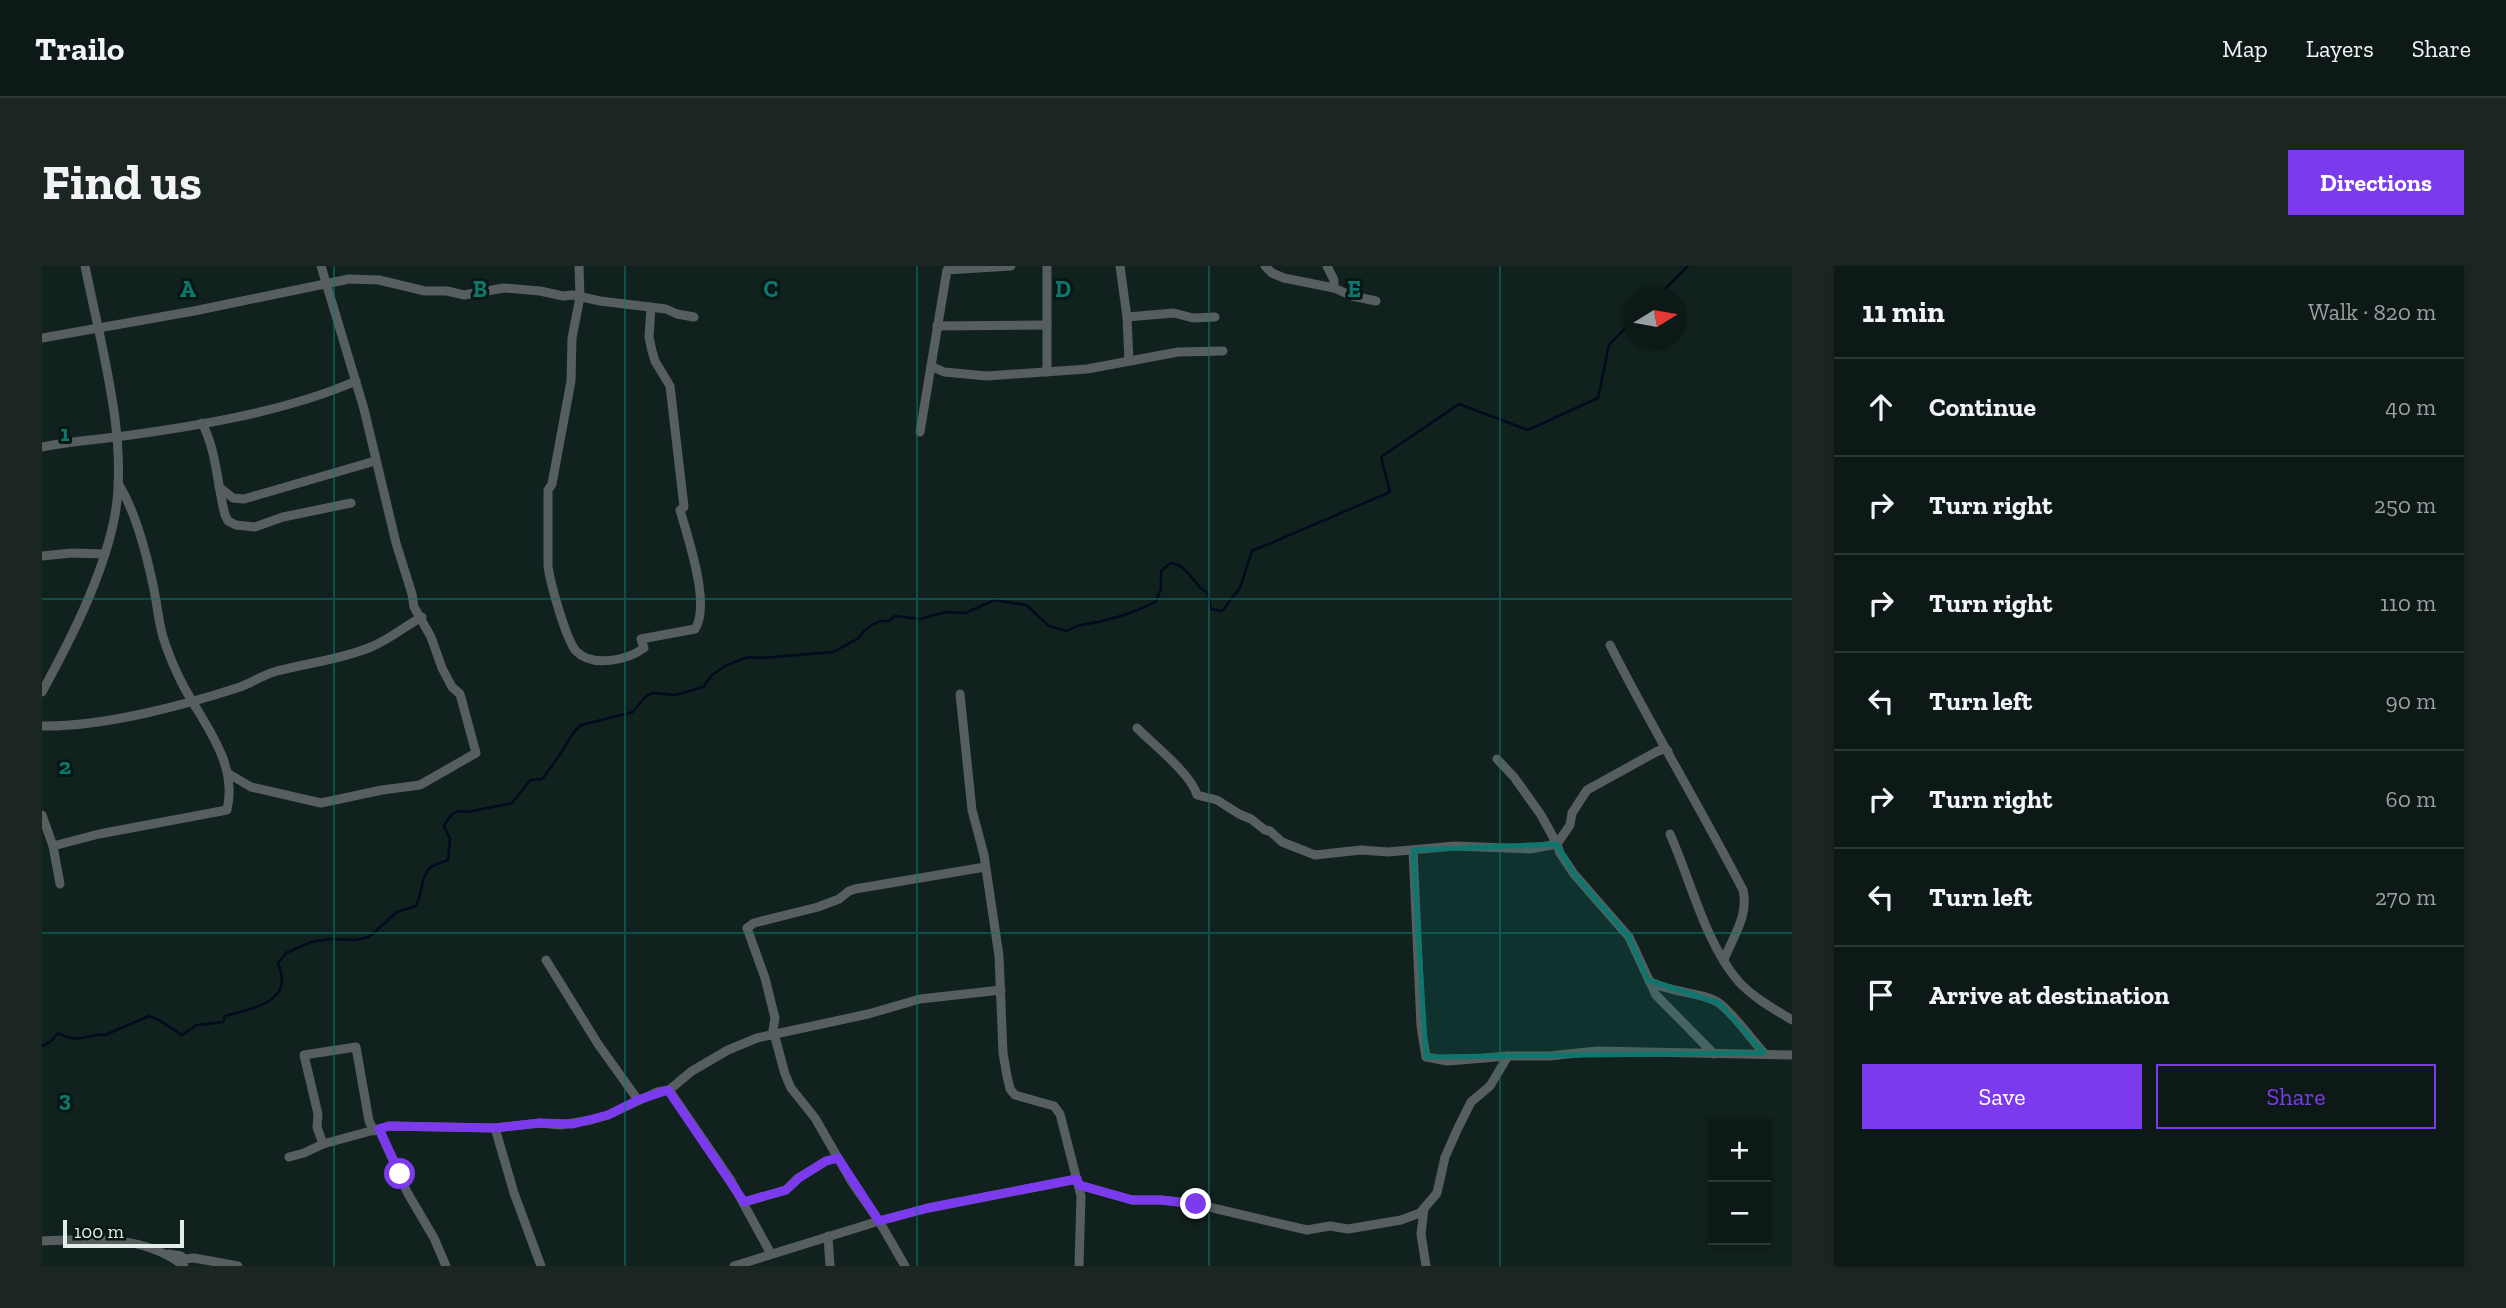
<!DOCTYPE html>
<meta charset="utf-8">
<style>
:root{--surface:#0d1916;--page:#1b2623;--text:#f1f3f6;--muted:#9aa0a1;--line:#2d3835;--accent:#7c3aed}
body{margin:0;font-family:"Zilla Slab",serif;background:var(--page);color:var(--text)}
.controls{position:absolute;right:21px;bottom:21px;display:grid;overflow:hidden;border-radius:0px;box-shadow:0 2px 5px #0004}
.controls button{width:63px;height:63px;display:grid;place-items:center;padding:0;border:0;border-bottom:2px solid var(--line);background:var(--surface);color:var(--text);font:35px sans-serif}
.compass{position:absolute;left:1582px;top:21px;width:63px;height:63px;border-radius:50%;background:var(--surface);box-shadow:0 2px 5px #0004;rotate:79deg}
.scale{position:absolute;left:21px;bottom:18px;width:121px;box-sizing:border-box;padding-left:7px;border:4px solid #e3eeeb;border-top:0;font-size:19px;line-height:24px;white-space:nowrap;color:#e3eeeb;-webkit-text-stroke:5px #071814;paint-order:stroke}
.stop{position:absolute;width:21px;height:21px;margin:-16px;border:5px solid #7c3aed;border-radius:50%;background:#fff}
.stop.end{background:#7c3aed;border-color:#fff;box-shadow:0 2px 7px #0008}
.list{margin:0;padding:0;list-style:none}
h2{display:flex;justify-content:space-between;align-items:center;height:91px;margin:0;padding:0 28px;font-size:30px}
h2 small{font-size:23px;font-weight:400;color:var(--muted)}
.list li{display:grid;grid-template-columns:46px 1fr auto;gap:21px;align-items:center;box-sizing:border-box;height:98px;padding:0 28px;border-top:2px solid var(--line)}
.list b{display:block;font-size:26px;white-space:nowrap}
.list em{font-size:23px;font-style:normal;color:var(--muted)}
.actions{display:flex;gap:14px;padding:21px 28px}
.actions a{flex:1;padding:16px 0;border:2px solid var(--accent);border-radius:0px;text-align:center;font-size:24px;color:var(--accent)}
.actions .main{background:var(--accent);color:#fff}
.icon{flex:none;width:38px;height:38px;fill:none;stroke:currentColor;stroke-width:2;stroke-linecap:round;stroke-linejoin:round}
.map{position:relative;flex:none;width:1750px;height:1000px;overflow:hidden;border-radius:0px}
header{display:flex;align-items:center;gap:42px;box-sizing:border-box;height:98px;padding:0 35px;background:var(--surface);border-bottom:2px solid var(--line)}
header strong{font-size:33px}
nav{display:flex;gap:38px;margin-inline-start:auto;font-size:24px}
.intro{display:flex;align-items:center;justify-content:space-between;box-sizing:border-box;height:168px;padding:0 42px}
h1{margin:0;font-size:49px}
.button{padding:18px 32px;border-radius:0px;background:var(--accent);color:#fff;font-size:24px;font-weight:700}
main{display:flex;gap:42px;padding:0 42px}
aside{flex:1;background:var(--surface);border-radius:0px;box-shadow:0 2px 5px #0004}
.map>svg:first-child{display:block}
</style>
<header>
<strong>Trailo</strong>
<nav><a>Map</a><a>Layers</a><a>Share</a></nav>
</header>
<div class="intro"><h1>Find us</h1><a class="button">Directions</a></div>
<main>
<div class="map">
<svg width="1750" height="1000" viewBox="0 0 1750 1000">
<rect width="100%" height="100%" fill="#11211e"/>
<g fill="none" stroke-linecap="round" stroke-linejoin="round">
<g stroke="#000c1e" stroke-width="2.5">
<polyline points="1614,32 1646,0"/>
<path d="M0,780L8,776L16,767C37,779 46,767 63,769L107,750L117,754L140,769L155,759L181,756L183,750C202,744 240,740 240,713C240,708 237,701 236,697L244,687L269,676L287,673L314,674L327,671L355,646L374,640C380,629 379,609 389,601C394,598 401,596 406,594L408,573L402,560L409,549L416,545L425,546L470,537L488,514L500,513L515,493L532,466L539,459L591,446L604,430L611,427L634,429L661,421L670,409L685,399L706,391L720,392L791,386L817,372L822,365L830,359L838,355H847L853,350L878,353L904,346L923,347L953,334L984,339L1007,360L1025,365C1038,357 1042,359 1056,356C1076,351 1096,346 1114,335L1119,323V305L1129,297C1149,300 1149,319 1166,327L1169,343L1180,345L1198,322L1210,285L1348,226L1339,191L1417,138L1486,164L1556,132L1567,79L1592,53"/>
</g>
<g stroke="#565e60" stroke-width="9">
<path d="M537,0L538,31L530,72L529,115L510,218L506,224V300C508,316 524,374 534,385C550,402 586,394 602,382L599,373L653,363C669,339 646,272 638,244L642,241L628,120L613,95L610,85L607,71L609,41"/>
<polyline points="1078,0 1085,51 1087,95"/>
<polyline points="1223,0 1230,7 1242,12 1292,22 1310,30 1334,35"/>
<polyline points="1285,0 1292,14 1292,22"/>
<polyline points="1085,51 1132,47 1151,52 1173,51"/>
<polyline points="895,60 1005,59"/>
<polyline points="0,72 152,45 307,13 337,14 383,25 405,25 422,29 462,22 498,25 521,30 531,29 558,35 624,43 635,48 652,51"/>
<polyline points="889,100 902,106 945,110 1045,103 1136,86 1181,85"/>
<polyline points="1005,106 1005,0"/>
<path d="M160,157C175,186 175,218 183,249L186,255L194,259L213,261L241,251L309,237"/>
<polyline points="878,166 905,4 969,0"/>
<path d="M0,181C25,176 49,174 74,171C150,161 243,146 314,115"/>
<polyline points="177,221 191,232 202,233 333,195"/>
<polyline points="0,290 30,287 63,288"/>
<path d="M1568,379C1610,462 1658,541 1701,624C1707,650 1691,670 1682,694"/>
<path d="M0,426C29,373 60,312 72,254C88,177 58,76 43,0"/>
<polyline points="918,428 930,544 942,589 957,690 961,787 965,810 968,823 973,829 1012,840 1018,848 1039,930 1037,1000"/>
<path d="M0,460C60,461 140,440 198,421C209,417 219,410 232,406C264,397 298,394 329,381C347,374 363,360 380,351"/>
<path d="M1095,462C1112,479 1149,508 1155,529L1175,534L1197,548L1209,553L1223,564L1228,565L1240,576L1273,589L1319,584L1346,586L1413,580L1488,583L1515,578L1528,559L1530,547L1545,524L1614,486L1621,483L1626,485"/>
<polyline points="1455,493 1472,511 1499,549 1515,578 1518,587 1532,608 1587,671 1614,729 1672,788"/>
<polyline points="187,508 209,521 279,537 340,524 378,519 434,487 418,428 410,421 400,402 389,371 372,341 370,328 354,277 322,143 279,0"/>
<polyline points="0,549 11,580 18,618"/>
<path d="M1628,568C1649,615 1663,677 1697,716C1712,732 1732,743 1750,754"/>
<path d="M11,580L57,568L185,544C196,497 163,460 142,421C134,406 126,387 121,371C116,354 115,336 111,319C104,286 94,246 76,217"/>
<polyline points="1371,584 1379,760 1384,791 1405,795 1419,794 1466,790 1507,790 1555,785 1750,789"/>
<polyline points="504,694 556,778 596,834"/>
<path d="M1607,715C1628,727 1661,726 1677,737C1691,747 1710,774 1722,787"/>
<polyline points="627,824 688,913 729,988"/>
<polyline points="453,862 472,927 499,1000"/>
<polyline points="337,863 365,926 392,972 404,1000"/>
<polyline points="281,878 275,861 276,848 262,789 314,781 327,855 332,865"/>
<polyline points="247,891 262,887 281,878 347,860 453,862 498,857 518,859 549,854 566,849 615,826 627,824 650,805 686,784 715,772 826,748 878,733 959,724"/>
<polyline points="1037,919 1090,934 1119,934 1154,938 1265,964 1288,960 1306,963 1359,954 1378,947 1395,927 1403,891 1416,862 1429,836 1448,820 1466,790"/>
<polyline points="702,936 744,924 756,912 784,895 796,892"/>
<polyline points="1382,943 1379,968 1384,1000"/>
<polyline points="786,970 788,1000"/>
<path d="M0,975C49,973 101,968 142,1000"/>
<polyline points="127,988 139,990 143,993 152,992 196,1000"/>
<polyline points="692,1000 837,955 886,942 1035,913"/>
<polyline points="863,1000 837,955 811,918 773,852 749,822 743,808 731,764 733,752 723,712 705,662 712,657 776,641 797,633 807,625 813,623 943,601"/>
</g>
</g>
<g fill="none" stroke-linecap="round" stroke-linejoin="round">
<polyline stroke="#7c3aed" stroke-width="9" points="358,908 337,863 347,860 453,862 498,857 531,858 566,849 596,834 626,824 702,936 744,924 757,912 784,895 796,892 837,955 886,942 1035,913 1037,919 1090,934 1119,934 1154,938"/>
</g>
<path fill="#0f766e" fill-opacity="0.2" stroke="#0f766e" stroke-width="5" stroke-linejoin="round" d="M1515,578L1532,608L1587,671L1606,714L1677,737L1722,787L1384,791L1371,584Z"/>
<path fill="none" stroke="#0f766e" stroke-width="2" stroke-opacity="0.55" d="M292,0V1000M583,0V1000M875,0V1000M1167,0V1000M1458,0V1000M0,333H1750M0,667H1750"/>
<g font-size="23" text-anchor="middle" font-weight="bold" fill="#0f766e" stroke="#071814" stroke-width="6" stroke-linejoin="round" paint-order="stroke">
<text x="146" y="31">A</text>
<text x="438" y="31">B</text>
<text x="729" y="31">C</text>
<text x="1021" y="31">D</text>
<text x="1312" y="31">E</text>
<text x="23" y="175">1</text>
<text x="23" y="508">2</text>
<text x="23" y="841">3</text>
</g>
</svg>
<div class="controls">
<button>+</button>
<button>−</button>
</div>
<svg class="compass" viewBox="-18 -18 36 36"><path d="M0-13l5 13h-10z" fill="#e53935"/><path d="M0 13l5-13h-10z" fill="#9aa0a1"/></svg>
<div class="scale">100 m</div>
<div class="stop" style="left:358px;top:908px"></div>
<div class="stop end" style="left:1154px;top:938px"></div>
</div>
<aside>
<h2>11 min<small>Walk · 820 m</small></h2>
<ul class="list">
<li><svg class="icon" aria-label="ahead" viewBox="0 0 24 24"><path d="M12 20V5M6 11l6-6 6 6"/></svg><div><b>Continue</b></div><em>40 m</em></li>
<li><svg class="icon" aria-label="right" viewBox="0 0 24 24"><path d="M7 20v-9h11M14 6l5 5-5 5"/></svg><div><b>Turn right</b></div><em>250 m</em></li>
<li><svg class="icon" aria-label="right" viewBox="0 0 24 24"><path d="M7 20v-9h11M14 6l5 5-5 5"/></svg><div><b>Turn right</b></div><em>110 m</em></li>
<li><svg class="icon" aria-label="left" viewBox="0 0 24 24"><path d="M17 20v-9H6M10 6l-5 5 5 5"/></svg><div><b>Turn left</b></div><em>90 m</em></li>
<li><svg class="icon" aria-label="right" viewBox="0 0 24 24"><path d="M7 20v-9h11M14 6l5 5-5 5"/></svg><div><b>Turn right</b></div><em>60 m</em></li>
<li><svg class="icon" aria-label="left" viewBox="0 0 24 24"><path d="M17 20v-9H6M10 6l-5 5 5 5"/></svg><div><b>Turn left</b></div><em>270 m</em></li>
<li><svg class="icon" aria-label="arrive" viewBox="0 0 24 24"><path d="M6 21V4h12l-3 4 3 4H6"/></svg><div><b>Arrive at destination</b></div></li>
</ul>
<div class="actions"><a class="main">Save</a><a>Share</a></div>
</aside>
</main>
